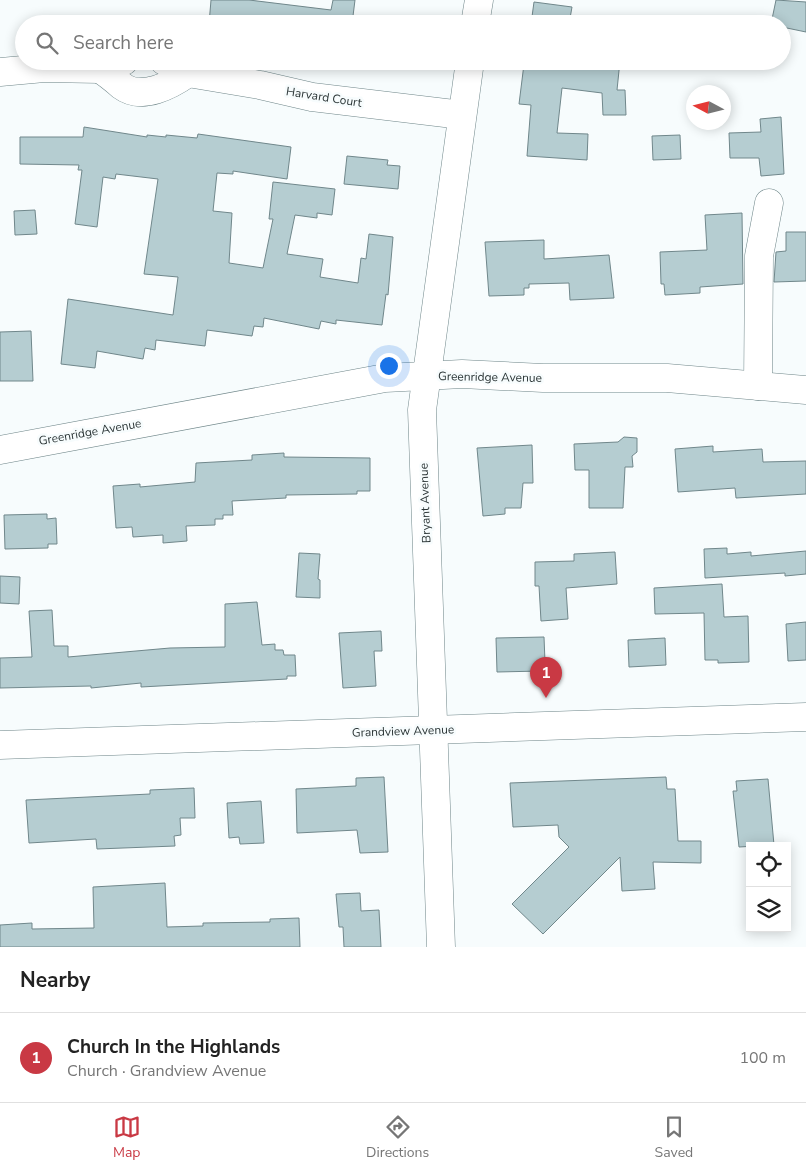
<!DOCTYPE html>
<meta charset="utf-8">
<style>
:root{--surface:#fff;--page:#f2f2f2;--text:#222;--muted:#767676;--line:#e0e0e0;--accent:#c93944}
body{margin:0;font-family:"Nunito Sans",sans-serif;background:var(--page);color:var(--text)}
.controls{position:absolute;right:15px;bottom:15px;display:grid;overflow:hidden;border-radius:0px;box-shadow:0 2px 12px #0003}
.controls button{width:45px;height:45px;display:grid;place-items:center;padding:0;border:0;border-bottom:1px solid var(--line);background:var(--surface);color:var(--text);font:25px sans-serif}
.compass{position:absolute;left:686px;top:85px;width:45px;height:45px;border-radius:50%;background:var(--surface);box-shadow:0 2px 12px #0003;rotate:277deg}
.you{position:absolute;left:388px;top:365px;width:18px;height:18px;margin:-12px;border:4px solid #fff;border-radius:50%;background:#1a73e8;box-shadow:0 0 0 8px #1a73e833}
.badge{display:grid;place-items:center;width:32px;height:32px;border-radius:50%;background:var(--accent);color:#fff;font-size:16px;font-weight:700}
.pin{position:absolute;translate:-50% -41px;filter:drop-shadow(0 1px 2px #0008)}
.pin::after{content:'';position:absolute;top:26px;width:18px;height:15px;background:inherit;clip-path:polygon(0 0,100% 0,50% 100%)}
.list{margin:0;padding:0;list-style:none}
h2{display:flex;justify-content:space-between;align-items:center;height:65px;margin:0;padding:0 20px;font-size:21px}
h2 small{font-size:16px;font-weight:400;color:var(--muted)}
.list li{display:grid;grid-template-columns:32px 1fr auto;gap:15px;align-items:center;box-sizing:border-box;height:90px;padding:0 20px;border-top:1px solid var(--line)}
.list b{display:block;font-size:19px;white-space:nowrap}
.list p{margin:0;font-size:16px;white-space:nowrap;color:var(--muted)}
.list em{font-size:16px;font-style:normal;color:var(--muted)}
.icon{flex:none;width:28px;height:28px;fill:none;stroke:currentColor;stroke-width:2;stroke-linecap:round;stroke-linejoin:round}
.map{position:relative;flex:none;width:806px;height:947px;overflow:hidden}
.search{position:absolute;background:var(--surface);box-shadow:0 2px 12px #0003;left:15px;right:15px;top:15px;height:55px;display:flex;align-items:center;gap:12px;box-sizing:border-box;padding:0 18px;border-radius:28px;color:var(--muted);font-size:19px}
.sheet{height:155px;background:var(--surface)}
nav{display:flex;justify-content:space-around;align-items:center;box-sizing:border-box;height:70px;border-top:1px solid var(--line);background:var(--surface);font-size:14px;color:var(--muted)}
nav a{display:grid;justify-items:center;gap:2px}
nav .on{color:var(--accent)}
.map>svg:first-child{display:block}
</style>
<div class="map">
<svg width="806" height="947" viewBox="0 0 806 947">
<rect width="100%" height="100%" fill="#f7fcfd"/>
<g fill="#b5cdd1" stroke="#70878b">
<polygon points="211,0 249,0 331,10 333,0 355,0 352,24 209,24"/>
<polygon points="776,0 806,2 806,32 782,27 782,24 771,24"/>
<polygon points="534,2 572,7 569,24 531,24"/>
<polygon points="537,61 620,61 617,90 625,90 626,115 603,115 602,93 562,88 557,133 588,134 587,160 527,156 531,105 519,104 524,64 536,66"/>
<polygon points="781,117 784,174 761,176 759,158 730,158 729,133 761,132 760,119"/>
<polygon points="84,127 147,137 147,135 166,137 166,135 197,138 198,134 291,147 287,179 233,171 233,174 217,173 213,211 232,213 229,263 263,268 273,219 269,219 273,182 335,189 332,215 317,213 317,218 295,215 287,254 323,259 320,277 358,283 361,258 366,259 369,234 393,237 388,295 386,294 382,325 336,320 336,324 321,321 319,329 264,318 263,327 254,326 252,336 207,330 205,346 156,340 155,350 145,348 143,359 97,351 95,368 61,364 68,299 173,315 178,277 144,274 158,179 116,174 115,179 103,177 97,227 75,224 82,170 78,170 79,165 20,164 20,137 83,137"/>
<polygon points="680,135 681,159 653,160 652,136"/>
<polygon points="347,156 388,160 387,165 400,166 398,189 344,184"/>
<polygon points="35,210 37,234 15,235 14,211"/>
<polygon points="742,213 743,284 700,287 700,293 665,295 664,284 661,284 660,252 707,250 705,215"/>
<polygon points="786,232 806,232 806,281 774,282 776,252 786,251"/>
<polygon points="544,240 544,259 609,255 614,298 570,300 569,283 529,284 529,288 524,288 524,295 489,296 485,242"/>
<polygon points="31,331 33,381 0,381 0,332"/>
<polygon points="624,437 637,438 637,452 632,456 633,467 625,467 623,508 589,508 589,470 575,470 574,444 618,442"/>
<polygon points="532,445 533,483 523,483 521,508 505,508 505,514 483,516 477,448"/>
<polygon points="713,446 713,452 762,449 763,462 806,461 806,494 736,498 735,488 678,492 675,449"/>
<polygon points="284,453 284,457 370,458 370,491 357,491 357,494 286,495 286,498 232,501 233,515 223,515 223,519 215,519 215,525 186,526 187,541 163,543 163,535 133,537 132,527 116,528 113,486 140,484 140,487 195,482 196,463 252,460 252,455"/>
<polygon points="47,514 47,519 56,518 57,544 48,544 48,548 5,549 4,515"/>
<polygon points="727,548 727,554 751,552 751,556 806,551 806,574 785,576 785,573 705,578 704,549"/>
<polygon points="615,552 617,584 566,588 568,619 541,621 539,586 535,586 535,562 574,561 574,554"/>
<polygon points="299,553 320,554 318,579 320,580 320,598 296,597"/>
<polygon points="0,576 20,577 19,604 0,603"/>
<polygon points="722,584 724,617 748,616 749,662 718,663 718,660 705,660 704,613 655,614 654,588"/>
<polygon points="257,602 262,645 275,644 275,650 283,650 284,655 295,655 296,676 287,676 287,679 141,687 141,683 91,688 91,686 0,688 0,658 32,657 29,611 52,610 54,646 68,646 68,657 170,648 225,647 225,604"/>
<polygon points="806,622 806,660 788,661 786,624"/>
<polygon points="381,631 382,651 374,651 376,686 343,688 339,633"/>
<polygon points="544,637 545,662 542,662 542,671 497,672 496,638"/>
<polygon points="665,638 666,665 629,667 628,640"/>
<polygon points="384,777 388,852 360,853 357,830 297,833 296,789 356,786 356,778"/>
<polygon points="666,777 667,789 675,789 678,841 701,841 701,863 653,862 655,889 622,891 620,857 543,934 512,904 569,847 559,837 558,825 513,827 510,783"/>
<polygon points="768,779 774,845 739,847 733,791 737,791 736,781"/>
<polygon points="194,788 195,818 180,818 181,835 174,836 175,846 97,849 96,839 29,843 26,800 150,794 150,790"/>
<polygon points="261,801 264,843 240,844 239,837 229,838 227,803"/>
<polygon points="165,883 167,927 203,926 203,923 270,922 270,919 299,918 300,947 0,947 0,925 32,923 32,929 94,928 93,887"/>
<polygon points="360,893 361,911 379,910 381,947 344,947 343,927 339,927 336,894"/>
</g>
<g fill="none" stroke-linecap="round" stroke-linejoin="round">
<g stroke="#6f8689" stroke-width="29">
<g id="minor">
<polyline points="475,24 479,0"/>
<polyline points="164,61 188,73 260,85 312,97 462,115"/>
<path d="M100,69C108,74 115,80 122,86C142,101 171,85 188,73"/>
<polyline points="0,72 44,68 100,69 124,61"/>
<polyline points="758,386 759,256 769,203"/>
<polyline points="0,450 385,378 462,374 543,378 667,378 806,390"/>
<polyline points="0,745 806,717"/>
<polyline points="441,947 422,410 470,61"/>
</g>
</g>
<use href="#minor" stroke="#fff" stroke-width="28"/>
</g>
<g text-anchor="middle" dominant-baseline="central" stroke-width="5" stroke-linejoin="round" paint-order="stroke">
<g font-size="12" fill="#2b3536" stroke="#f7fcfd">
<text transform="translate(324 97) rotate(9)">Harvard Court</text>
<text transform="translate(490 377) rotate(1)">Greenridge Avenue</text>
<text transform="translate(90 432) rotate(-10)">Greenridge Avenue</text>
<text transform="translate(425 503) rotate(-92)">Bryant Avenue</text>
<text transform="translate(403 731) rotate(-2)">Grandview Avenue</text>
</g>
</g>
</svg>
<div class="controls">
<button><svg class="icon" aria-label="locate" viewBox="0 0 24 24"><circle cx="12" cy="12" r="6"/><path d="M12 2v4M12 18v4M2 12h4M18 12h4"/></svg></button>
<button><svg class="icon" aria-label="layers" viewBox="0 0 24 24"><path d="M12 4l9 5-9 5-9-5zM3 14l9 5 9-5"/></svg></button>
</div>
<svg class="compass" viewBox="-18 -18 36 36"><path d="M0-13l5 13h-10z" fill="#e53935"/><path d="M0 13l5-13h-10z" fill="#767676"/></svg>
<div class="you"></div>
<div class="pin badge" style="left:546px;top:698px">1</div>
<div class="search"><svg class="icon" aria-label="search" viewBox="0 0 24 24"><circle cx="10" cy="10" r="6"/><path d="M15 15l6 6"/></svg>Search here</div>
</div>
<section class="sheet">
<h2>Nearby<small></small></h2>
<ul class="list">
<li><span class="badge">1</span><div><b>Church In the Highlands</b><p>Church · Grandview Avenue</p></div><em>100 m</em></li>
</ul>
</section>
<nav>
<a class="on"><svg class="icon" aria-label="map" viewBox="0 0 24 24"><path d="M3 6l6-2 6 2 6-2v14l-6 2-6-2-6 2zM9 4v14M15 6v14"/></svg>Map</a>
<a><svg class="icon" aria-label="directions" viewBox="0 0 24 24"><path d="M12 3l9 9-9 9-9-9zM9 14v-3h6M13 9l2 2-2 2"/></svg>Directions</a>
<a><svg class="icon" aria-label="saved" viewBox="0 0 24 24"><path d="M7 4h10v16l-5-4-5 4z"/></svg>Saved</a>
</nav>
